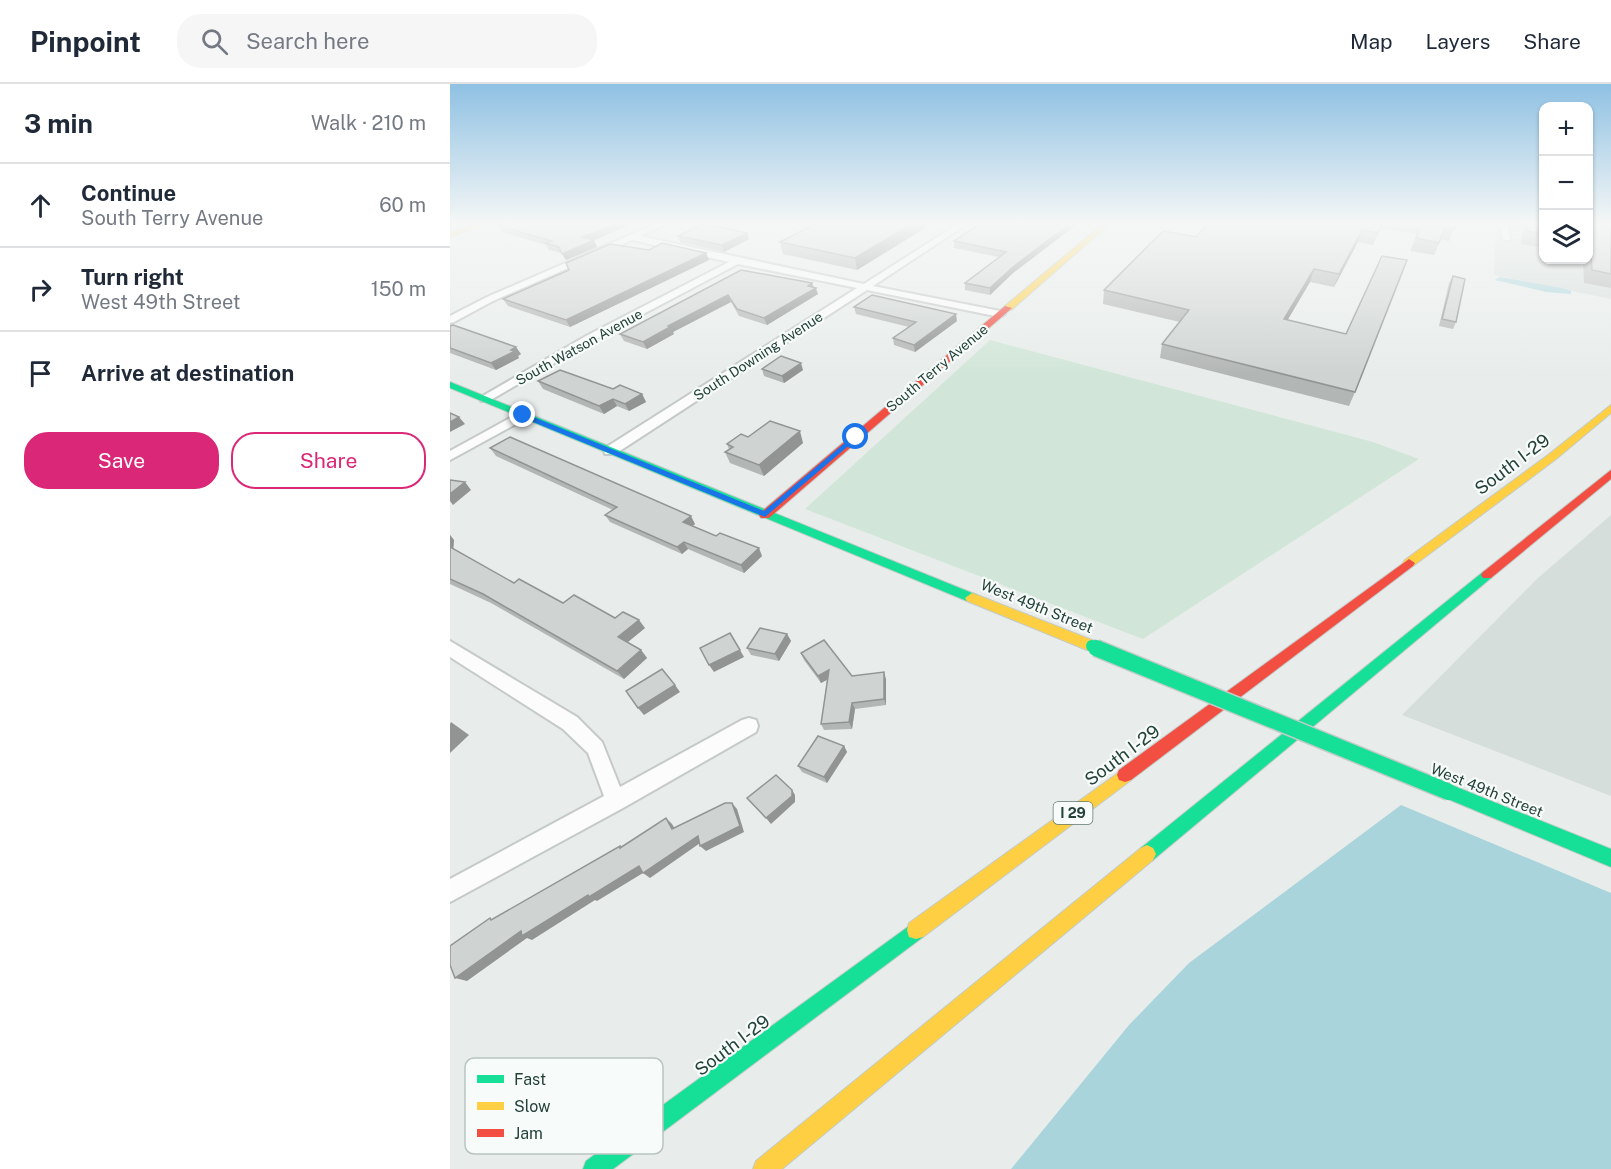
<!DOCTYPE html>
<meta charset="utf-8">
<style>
:root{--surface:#fff;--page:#f6f6f7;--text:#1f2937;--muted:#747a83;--line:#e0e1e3;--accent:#db2777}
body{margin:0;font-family:"Public Sans",sans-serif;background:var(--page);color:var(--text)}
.controls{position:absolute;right:18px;top:18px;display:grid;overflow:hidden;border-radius:12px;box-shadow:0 2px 4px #0004}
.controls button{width:54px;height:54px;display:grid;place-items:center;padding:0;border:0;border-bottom:2px solid var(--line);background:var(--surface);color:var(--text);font:30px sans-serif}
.stop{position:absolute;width:18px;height:18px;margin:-14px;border:4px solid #1a73e8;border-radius:50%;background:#fff}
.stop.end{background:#1a73e8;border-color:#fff;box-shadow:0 2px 6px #0008}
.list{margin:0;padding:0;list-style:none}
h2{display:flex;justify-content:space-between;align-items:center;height:78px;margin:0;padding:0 24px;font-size:26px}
h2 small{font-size:20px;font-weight:400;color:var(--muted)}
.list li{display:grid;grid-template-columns:39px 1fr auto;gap:18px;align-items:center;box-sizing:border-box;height:84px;padding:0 24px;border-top:2px solid var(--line)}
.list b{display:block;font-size:22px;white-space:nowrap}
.list p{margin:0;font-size:20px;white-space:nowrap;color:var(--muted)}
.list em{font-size:20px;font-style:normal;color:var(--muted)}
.actions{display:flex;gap:12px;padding:18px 24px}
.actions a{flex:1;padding:14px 0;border:2px solid var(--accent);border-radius:24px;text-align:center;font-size:21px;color:var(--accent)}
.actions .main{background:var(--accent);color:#fff}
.icon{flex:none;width:33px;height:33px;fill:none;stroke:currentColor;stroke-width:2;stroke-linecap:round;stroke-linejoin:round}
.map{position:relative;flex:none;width:1161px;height:1085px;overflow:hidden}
header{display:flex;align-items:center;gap:36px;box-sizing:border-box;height:84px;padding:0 30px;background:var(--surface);border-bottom:2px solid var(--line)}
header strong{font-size:28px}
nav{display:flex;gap:33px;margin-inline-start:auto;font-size:21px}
.search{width:420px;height:54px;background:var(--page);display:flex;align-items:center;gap:15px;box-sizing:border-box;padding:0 21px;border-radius:24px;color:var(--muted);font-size:22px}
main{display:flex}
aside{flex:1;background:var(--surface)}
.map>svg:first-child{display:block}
</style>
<header>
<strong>Pinpoint</strong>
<div class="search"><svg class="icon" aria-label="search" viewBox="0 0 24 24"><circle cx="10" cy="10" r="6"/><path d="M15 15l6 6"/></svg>Search here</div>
<nav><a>Map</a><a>Layers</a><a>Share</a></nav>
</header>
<main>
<aside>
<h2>3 min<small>Walk · 210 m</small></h2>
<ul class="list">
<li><svg class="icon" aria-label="ahead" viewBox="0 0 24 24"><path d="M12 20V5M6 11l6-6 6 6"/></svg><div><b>Continue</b><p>South Terry Avenue</p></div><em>60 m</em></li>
<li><svg class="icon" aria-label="right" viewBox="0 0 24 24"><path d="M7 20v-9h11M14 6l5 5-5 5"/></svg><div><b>Turn right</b><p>West 49th Street</p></div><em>150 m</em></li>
<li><svg class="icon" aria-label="arrive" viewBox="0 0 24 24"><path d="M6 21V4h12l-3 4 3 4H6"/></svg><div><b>Arrive at destination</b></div></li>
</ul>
<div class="actions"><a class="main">Save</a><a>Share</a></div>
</aside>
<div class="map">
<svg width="1161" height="1085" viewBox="0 0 1161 1085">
<rect width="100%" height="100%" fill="#e8edeb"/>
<g fill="#d6dedb">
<polygon points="1046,138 1093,138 1094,176 1138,176 1161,138 1161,215 1044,191"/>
<polygon points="1161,431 1161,712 952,631 1088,494"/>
</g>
<polygon fill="#d1e6d8" points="540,256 923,358 969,375 693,555 355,425"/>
<g fill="#a9d4db">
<polygon points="1050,193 1112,204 1121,207 1121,210 1096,208 1045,196"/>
<polygon points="951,721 1161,809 1161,1085 561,1085 679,941 739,879"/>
</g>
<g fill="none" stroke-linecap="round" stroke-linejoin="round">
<g stroke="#c5cac8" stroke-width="4">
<g id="street">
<polygon points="210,138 220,138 190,152 414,200 511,138 520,138 423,202 550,227 555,230 550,233 417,206 165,370 155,370 154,367 155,364 407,204 288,180 144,256 39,317 31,317 31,313 136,252 279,178 182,156 43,217 4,238 0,239 0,232 37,213"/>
<polygon points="1050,138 1058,138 1060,157 1053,155"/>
<polygon points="73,327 77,328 77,334 0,376 0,367"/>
<polygon points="0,557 127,633 152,658 170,703 292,636 299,634 306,636 308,642 306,648 173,724 0,818 0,795 154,712 138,669 113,645 0,573"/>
</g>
</g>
<g stroke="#c3cbc8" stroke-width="2">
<g id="fast">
<polygon points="0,298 527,511 529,514 527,517 517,517 0,304"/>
<polygon points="1037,486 1043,491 1041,494 703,776 697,779 691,776 688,770 691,764 1033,488"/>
<polygon points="999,700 1161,765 1161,783 993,713 991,708 993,703"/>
<polygon points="466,837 473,839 475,846 473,853 163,1085 133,1085 136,1077"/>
</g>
</g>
<g stroke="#c3cbc8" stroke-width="2">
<g id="slow">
<polygon points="30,138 39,138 0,153 0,149"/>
<polygon points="655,138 662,138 561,226 555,226 555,222"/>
<polygon points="1161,321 1161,329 1106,375 963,482 955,482 953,479 955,476 1098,371"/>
<polygon points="522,509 647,558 649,562 647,566 637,566 517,517 515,514"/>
<polygon points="675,684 681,686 683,691 681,696 473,853 466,855 459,853 457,846 459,839"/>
<polygon points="697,761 703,764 706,770 703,776 332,1085 303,1085 306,1077 691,764"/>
</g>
</g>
<g stroke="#c3cbc8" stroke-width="2">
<g id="jam">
<polygon points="555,222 562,224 319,434 311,434 309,431 311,428"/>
<polygon points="1161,386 1161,395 1041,494 1033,494 1031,491 1033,488"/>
<polygon points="959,475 965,479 963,482 681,696 675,698 669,696 667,691 669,686"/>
</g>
</g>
<use href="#street" fill="#fcfcfc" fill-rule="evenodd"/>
<use href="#fast" fill="#16e098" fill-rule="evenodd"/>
<use href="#slow" fill="#ffcf43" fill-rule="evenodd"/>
<use href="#jam" fill="#f24e42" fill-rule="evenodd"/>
<g stroke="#c3cbc8" stroke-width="15" stroke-linecap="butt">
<polyline id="fast-bridge-far1" points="642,562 650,565"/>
</g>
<g stroke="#c3cbc8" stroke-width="19" stroke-linecap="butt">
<polyline id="fast-bridge" points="646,564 999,708"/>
</g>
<use href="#fast-bridge-far1" stroke="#16e098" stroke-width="12"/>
<use href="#fast-bridge" stroke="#16e098" stroke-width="16"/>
</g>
<g fill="#b2b6b5">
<polygon points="187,138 143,156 147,163 116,176 112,169 99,166 96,161 52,148 49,142"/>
<polygon points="369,138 474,138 475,144 407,186 333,170 330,158"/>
<polygon points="630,138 563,189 540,211 515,206 515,199 549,173 504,164 504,157"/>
<polygon points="760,138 1007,138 999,157 991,155 984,171 960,167 967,150 931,144 923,161 908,158 884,203 860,198 837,236 905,308 899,322 710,274 712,260 730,238 653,220 654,206 746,153"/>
<polygon points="1011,138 1036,138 1034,143 1011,139"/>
<polygon points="1074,138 1094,138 1094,164 1071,160"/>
<polygon points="1138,138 1161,138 1161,204 1134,199 1133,176 1138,176"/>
<polygon points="297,149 299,155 274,168 230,158 228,152"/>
<polygon points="259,176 120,243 58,222 53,215"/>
<polygon points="291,186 362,199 363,203 368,210 317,241 289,232 281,218 223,248 224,250 197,265 174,257 170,250"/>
<polygon points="1003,192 1006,238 1003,245 989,242 999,199"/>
<polygon points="404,223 507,237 465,268 444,261 443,254 459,243 406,230"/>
<polygon points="0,242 71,270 68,272 69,274 46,286 0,269"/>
<polygon points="312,285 353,286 334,299 314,292"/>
<polygon points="88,297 163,305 192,310 196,318 179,327 167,322 154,330 93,305"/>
<polygon points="298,353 353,359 314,392 280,379 275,368 279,365 277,360"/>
<polygon points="40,364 245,440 242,442 312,472 294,489 238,465 232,470 160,438 155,431 163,426 46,372"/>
<polygon points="0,451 4,456 3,465 64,499 113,519 165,534 195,544 177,559 191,566 197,574 174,595 41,519 0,500"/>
<polygon points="337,550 341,557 329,577 301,571 297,564"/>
<polygon points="351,569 402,592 436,595 436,621 405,625 402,645 374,646 371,640 377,596 371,599 354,576"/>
<polygon points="394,662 397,668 377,699 352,688 348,682"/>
</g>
<g fill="#919493">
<polygon points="170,138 187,138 135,160 132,153"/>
<polygon points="465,138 474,138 475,144 407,186 405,174"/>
<polygon points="622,138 630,138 563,189 540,211 540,204 563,183"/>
<polygon points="912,146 908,158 884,203 889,190"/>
<polygon points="297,149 299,155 274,168 272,161"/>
<polygon points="144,156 147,163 116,176 112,170"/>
<polygon points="256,169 259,176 120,243 116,236"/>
<polygon points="864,185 860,198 830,249 834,235"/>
<polygon points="362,199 364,205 366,204 368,210 317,241 314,234"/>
<polygon points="278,211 281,218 223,248 224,250 197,265 193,258 218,242"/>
<polygon points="506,230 507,237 465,268 464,261"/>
<polygon points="66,263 71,270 68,272 69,274 46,286 41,279"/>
<polygon points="351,279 353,286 334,299 332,292"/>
<polygon points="192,310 196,318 179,327 175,320"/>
<polygon points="163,315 167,322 154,330 149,322"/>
<polygon points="9,333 15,340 0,348 0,338"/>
<polygon points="350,347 353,359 314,392 309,381"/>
<polygon points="15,398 21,406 3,421 0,417 0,410"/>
<polygon points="241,432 245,440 238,446 233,438"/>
<polygon points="0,451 4,456 3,469 0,466"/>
<polygon points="234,458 238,465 232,470 227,463"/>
<polygon points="309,464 312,472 294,489 291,481"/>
<polygon points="189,536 195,544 174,561 168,553"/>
<polygon points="337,550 341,557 329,577 325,570"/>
<polygon points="191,566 197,574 174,595 167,587"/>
<polygon points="290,566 294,573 264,588 259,581"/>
<polygon points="379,586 382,593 371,599 368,592"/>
<polygon points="434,588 436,595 436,621 434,615"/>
<polygon points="225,601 230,608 194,631 188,624"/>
<polygon points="402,619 405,625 402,645 399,638"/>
<polygon points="1,638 19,651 0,669 0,640"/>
<polygon points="394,662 397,668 377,699 374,693"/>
<polygon points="342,706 345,711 345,718 321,740 316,734"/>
<polygon points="282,719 287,725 294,748 256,767 250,762"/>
<polygon points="216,734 222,740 228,750 222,745"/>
<polygon points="248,752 253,757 200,794 193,789 147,817 145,816 82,856 77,854 17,897 5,894 71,847 189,782"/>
</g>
<g fill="#cfd4d2" stroke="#919493" stroke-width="1.5">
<polygon points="61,138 170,138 132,153 144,156 112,170 109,163 96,159 102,157 49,142"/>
<polygon points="369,138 465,138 405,174 330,158"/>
<polygon points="533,138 622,138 563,183 540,204 515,199 556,168 504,157"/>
<polygon points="760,138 933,138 928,149 912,146 889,190 864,185 834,235 896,250 932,172 957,176 905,308 712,260 739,226 654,206 713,147 746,153"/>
<polygon points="972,138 1007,138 1005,145 995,143 989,159 966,154"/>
<polygon points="1079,138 1094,138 1094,150 1077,147"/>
<polygon points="1138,138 1161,138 1161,190 1142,186 1140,158 1138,158"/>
<polygon points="254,140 297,149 272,161 228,152"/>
<polygon points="212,159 256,169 116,236 53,215 119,186 116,179 160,160 199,166"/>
<polygon points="291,186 362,199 358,202 366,204 314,234 287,225 278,211 218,242 220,243 193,258 170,250"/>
<polygon points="1003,192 1015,195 1006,238 992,235"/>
<polygon points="422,211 506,230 464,261 443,254 466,238 404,223"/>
<polygon points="3,241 66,263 61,266 65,267 41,279 0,264 0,242"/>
<polygon points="331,272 351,279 332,292 312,285"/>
<polygon points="110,286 163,305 170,301 192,310 175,320 163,315 149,322 88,297"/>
<polygon points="0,329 9,333 0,338"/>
<polygon points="320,337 350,347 309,381 275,368 283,363 277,360 291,350 298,353"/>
<polygon points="60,353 241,432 233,438 266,452 270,449 309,464 291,481 234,458 227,463 155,431 167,423 40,364"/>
<polygon points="0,396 15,398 0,410"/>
<polygon points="0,463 64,499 69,495 113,519 124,511 165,534 173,528 189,536 168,553 191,566 167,587 33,510 0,495"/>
<polygon points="310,544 337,550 325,570 297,564"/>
<polygon points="280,549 290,566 259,581 250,564"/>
<polygon points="374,556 402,592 434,588 434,615 402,619 399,638 371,640 379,586 368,592 351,569"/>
<polygon points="212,585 225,601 188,624 176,607"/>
<polygon points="368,652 394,662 374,693 348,682"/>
<polygon points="326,691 342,706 342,712 316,734 297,714"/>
<polygon points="275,719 282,719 290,742 250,762 248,752 193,789 189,782 139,813 138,811 72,852 71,847 5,894 0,881 0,862 40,834 41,836 170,762 170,764 216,734 222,745"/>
</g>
<linearGradient id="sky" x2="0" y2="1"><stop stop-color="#8fc1e3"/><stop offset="0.48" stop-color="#f5f7f6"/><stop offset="1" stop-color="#f5f7f6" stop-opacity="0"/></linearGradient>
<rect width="1161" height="290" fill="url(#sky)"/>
<polygon fill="#1a73e8" points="71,330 76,330 314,427 403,352 409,353 315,433 71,333"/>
<g text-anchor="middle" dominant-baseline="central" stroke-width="4.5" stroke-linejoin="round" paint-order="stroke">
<g font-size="14" fill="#24423a" stroke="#f7fbf9">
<text transform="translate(129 263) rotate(-29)">South Watson Avenue</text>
<text transform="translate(308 272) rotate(-33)">South Downing Avenue</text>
<text transform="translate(487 284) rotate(-40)">South Terry Avenue</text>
</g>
<rect fill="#f7fbf9" stroke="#637a73" stroke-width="1.5" x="603.5" y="718" width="39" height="22" rx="4.5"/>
<g font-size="14" font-weight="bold" fill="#24423a">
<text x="623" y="729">I 29</text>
</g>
<g font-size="15" fill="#24423a" stroke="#f7fbf9">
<text transform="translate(587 522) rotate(22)">West 49th Street</text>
<text transform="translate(1037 706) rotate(22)">West 49th Street</text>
</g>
<g font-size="18" fill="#24423a" stroke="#f7fbf9">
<text transform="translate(1062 380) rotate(-37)">South I-29</text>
<text transform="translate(672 671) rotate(-37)">South I-29</text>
<text transform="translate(282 961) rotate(-37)">South I-29</text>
</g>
</g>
<rect x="15" y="974" width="198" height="96" rx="9" fill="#f7fbf9" stroke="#b8c4c0" stroke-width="1.5"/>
<rect x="27" y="991" width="27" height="8" fill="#16e098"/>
<rect x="27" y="1018" width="27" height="8" fill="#ffcf43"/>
<rect x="27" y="1045" width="27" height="8" fill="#f24e42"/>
<g font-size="16" fill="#24423a">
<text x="64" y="1001">Fast</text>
<text x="64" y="1028">Slow</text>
<text x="64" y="1055">Jam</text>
</g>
</svg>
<div class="controls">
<button>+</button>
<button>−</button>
<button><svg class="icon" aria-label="layers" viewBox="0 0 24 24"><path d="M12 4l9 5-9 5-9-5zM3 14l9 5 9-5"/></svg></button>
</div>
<div class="stop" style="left:406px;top:353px"></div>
<div class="stop end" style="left:73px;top:331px"></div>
</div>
</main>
